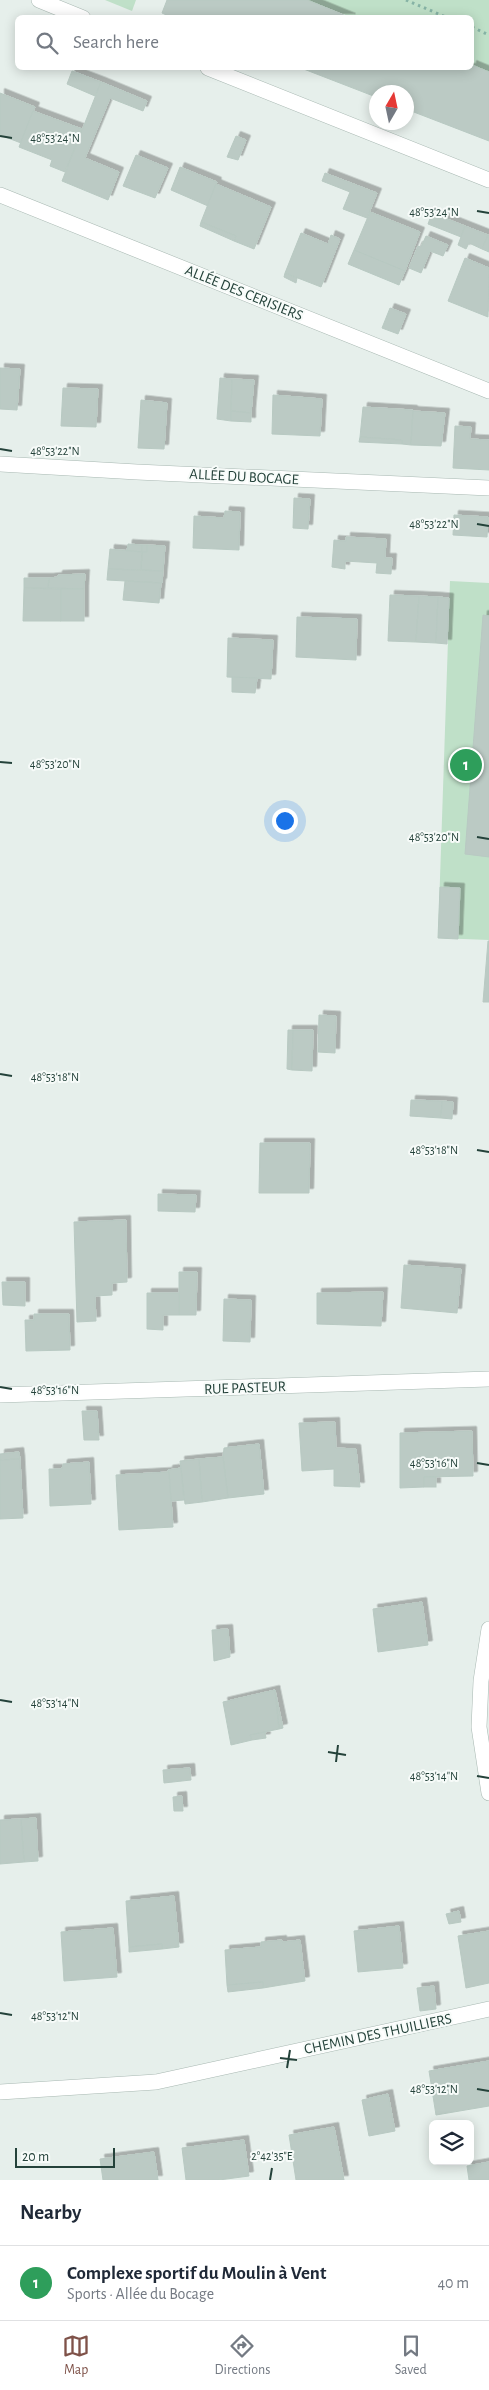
<!DOCTYPE html>
<meta charset="utf-8">
<style>
:root{--surface:#fff;--page:#f2f2f3;--text:#1f2937;--muted:#747a83;--line:#e0e1e3;--accent:#7f5249}
body{margin:0;font-family:"Alegreya Sans",sans-serif;background:var(--page);color:var(--text)}
.controls{position:absolute;right:15px;bottom:15px;display:grid;overflow:hidden;border-radius:8px;box-shadow:0 2px 12px #0003}
.controls button{width:45px;height:45px;display:grid;place-items:center;padding:0;border:0;border-bottom:1px solid var(--line);background:var(--surface);color:var(--text);font:25px sans-serif}
.compass{position:absolute;left:369px;top:85px;width:45px;height:45px;border-radius:50%;background:var(--surface);box-shadow:0 2px 12px #0003;rotate:9deg}
.scale{position:absolute;left:15px;bottom:12px;width:100px;box-sizing:border-box;padding-left:5px;border:2px solid #24423a;border-top:0;font-size:14px;line-height:18px;white-space:nowrap;color:#24423a;-webkit-text-stroke:4px #f7fbf9;paint-order:stroke}
.you{position:absolute;left:284px;top:820px;width:18px;height:18px;margin:-12px;border:4px solid #fff;border-radius:50%;background:#1a73e8;box-shadow:0 0 0 8px #1a73e833}
.badge{display:grid;place-items:center;width:32px;height:32px;border-radius:50%;background:var(--accent);color:#fff;font-size:16px;font-weight:700}
.pin{position:absolute;translate:-50% -50%;border:2px solid #fff;box-shadow:0 1px 5px #0006}
.list{margin:0;padding:0;list-style:none}
h2{display:flex;justify-content:space-between;align-items:center;height:65px;margin:0;padding:0 20px;font-size:21px}
h2 small{font-size:16px;font-weight:400;color:var(--muted)}
.list li{display:grid;grid-template-columns:32px 1fr auto;gap:15px;align-items:center;box-sizing:border-box;height:75px;padding:0 20px;border-top:1px solid var(--line)}
.list b{display:block;font-size:19px;white-space:nowrap}
.list p{margin:0;font-size:16px;white-space:nowrap;color:var(--muted)}
.list em{font-size:16px;font-style:normal;color:var(--muted)}
.icon{flex:none;width:28px;height:28px;fill:none;stroke:currentColor;stroke-width:2;stroke-linecap:round;stroke-linejoin:round}
.map{position:relative;flex:none;width:489px;height:2180px;overflow:hidden}
.search{position:absolute;background:var(--surface);box-shadow:0 2px 12px #0003;left:15px;right:15px;top:15px;height:55px;display:flex;align-items:center;gap:12px;box-sizing:border-box;padding:0 18px;border-radius:8px;color:var(--muted);font-size:19px}
.sheet{height:140px;background:var(--surface)}
nav{display:flex;justify-content:space-around;align-items:center;box-sizing:border-box;height:70px;border-top:1px solid var(--line);background:var(--surface);font-size:14px;color:var(--muted)}
nav a{display:grid;justify-items:center;gap:2px}
nav .on{color:var(--accent)}
.map>svg:first-child{display:block}
</style>
<div class="map">
<svg width="489" height="2180" viewBox="0 0 489 2180">
<defs>
<filter id="shadow"><feDropShadow dx="4.5" dy="-4.5" stdDeviation="0" flood-color="#0004"/></filter>
</defs>
<rect width="100%" height="100%" fill="#e6efeb"/>
<g fill="#bfe0c8">
<polygon points="105,0 136,0 132,11"/>
<polygon points="307,0 489,0 489,72 472,65 472,18 351,17"/>
<polygon points="450,581 489,583 489,940 438,938"/>
</g>
<g fill="#bbcac4" stroke="#b8c9c2" filter="url(#shadow)">
<polygon points="167,0 307,0 351,18 173,18 162,13"/>
<polygon points="472,65 489,72 489,141 406,109 406,92 376,92 376,97 301,68 472,68"/>
<polygon points="72,71 101,82 95,96 67,84"/>
<polygon points="101,82 147,101 143,111 110,98 85,158 119,172 108,200 62,181"/>
<polygon points="0,93 35,107 21,143 0,135"/>
<polygon points="33,111 82,129 65,172 50,166 52,160 19,147"/>
<polygon points="236,136 246,140 238,160 227,157"/>
<polygon points="136,155 168,168 155,198 123,186"/>
<polygon points="180,167 217,182 208,206 171,190"/>
<polygon points="325,173 377,193 367,218 343,209 350,192 322,181"/>
<polygon points="216,184 271,207 254,249 234,241 236,236 201,222"/>
<polygon points="370,212 420,232 405,271 354,250"/>
<polygon points="432,213 465,226 461,237 428,224"/>
<polygon points="201,222 236,236 234,241 200,226"/>
<polygon points="465,226 488,235 482,249 469,243 466,249 458,245"/>
<polygon points="301,233 328,244 331,235 340,239 321,287 285,273"/>
<polygon points="488,235 489,235 489,252 482,249"/>
<polygon points="426,236 448,245 443,256 430,251 421,273 409,268 418,246 421,247"/>
<polygon points="354,250 405,271 399,285 348,264"/>
<polygon points="465,258 489,268 488,317 448,301"/>
<polygon points="285,273 297,278 296,283 284,277"/>
<polygon points="390,308 406,314 398,334 382,328"/>
<polygon points="0,368 20,369 17,410 0,409"/>
<polygon points="220,378 232,379 231,421 217,419"/>
<polygon points="232,379 254,380 251,413 231,411"/>
<polygon points="63,388 98,389 96,427 61,426"/>
<polygon points="273,395 322,399 320,436 272,434"/>
<polygon points="141,400 167,403 164,449 138,448"/>
<polygon points="363,407 413,410 411,445 402,444 402,440 360,437"/>
<polygon points="231,411 251,413 251,422 231,421"/>
<polygon points="413,411 445,413 441,446 411,445"/>
<polygon points="455,426 471,427 470,439 489,440 489,470 453,468"/>
<polygon points="360,437 402,440 402,444 359,442"/>
<polygon points="294,498 310,499 308,529 293,528"/>
<polygon points="225,511 240,512 239,550 193,548 194,516 224,518"/>
<polygon points="454,515 488,517 487,537 453,535"/>
<polygon points="346,537 386,539 385,558 392,558 391,574 376,573 377,563 345,561 345,569 332,567 334,540 346,541"/>
<polygon points="128,544 142,545 142,552 127,551"/>
<rect x="142" y="545" width="5" height="7"/>
<polygon points="147,545 165,546 163,571 141,570 142,552 147,552"/>
<polygon points="110,549 142,552 141,570 108,569"/>
<polygon points="108,569 163,571 162,583 107,580"/>
<polygon points="85,574 84,589 48,588 49,578 58,577 58,575"/>
<polygon points="24,578 49,578 48,588 24,588"/>
<polygon points="125,581 161,583 159,603 123,600"/>
<polygon points="24,588 61,589 61,621 23,621"/>
<rect x="61" y="589" width="23" height="32"/>
<polygon points="390,595 419,596 416,642 388,641"/>
<polygon points="419,596 438,597 436,643 416,642"/>
<polygon points="438,597 449,598 447,644 436,643"/>
<polygon points="483,615 489,616 489,857 465,854"/>
<polygon points="297,617 357,619 356,660 296,657"/>
<polygon points="228,638 273,640 271,679 227,677"/>
<polygon points="232,677 257,678 255,693 232,692"/>
<polygon points="440,887 460,888 458,939 438,938"/>
<polygon points="488,941 489,941 489,1002 483,1002"/>
<polygon points="319,1015 336,1016 335,1053 318,1052"/>
<polygon points="288,1030 293,1030 292,1070 287,1069"/>
<polygon points="293,1030 313,1030 312,1071 292,1070"/>
<polygon points="411,1100 442,1101 441,1118 410,1116"/>
<polygon points="442,1101 453,1102 452,1119 441,1118"/>
<polygon points="260,1143 310,1143 309,1193 259,1193"/>
<polygon points="158,1194 196,1195 195,1212 158,1211"/>
<polygon points="126,1220 127,1282 112,1283 112,1295 95,1296 96,1321 77,1322 74,1222"/>
<polygon points="404,1265 461,1269 457,1313 401,1308"/>
<polygon points="179,1272 197,1272 196,1315 179,1315"/>
<polygon points="2,1282 25,1282 25,1306 3,1305"/>
<polygon points="383,1292 381,1326 317,1324 317,1293"/>
<polygon points="147,1293 179,1293 179,1315 163,1315 163,1330 147,1329"/>
<polygon points="224,1299 251,1300 250,1342 223,1341"/>
<polygon points="34,1314 69,1314 70,1350 26,1351 25,1320 34,1320"/>
<polygon points="82,1411 97,1411 99,1440 84,1440"/>
<polygon points="335,1422 336,1448 356,1449 360,1487 334,1486 334,1469 302,1471 299,1423"/>
<polygon points="472,1431 473,1476 424,1477 424,1487 400,1488 400,1433"/>
<polygon points="259,1444 264,1494 228,1498 223,1457 224,1448"/>
<polygon points="19,1452 20,1459 0,1460 0,1454"/>
<polygon points="223,1457 228,1498 202,1502 199,1459"/>
<polygon points="20,1459 23,1518 0,1519 0,1460"/>
<polygon points="199,1459 202,1502 185,1504 180,1461"/>
<polygon points="89,1462 91,1504 50,1506 49,1469 62,1469 63,1464"/>
<polygon points="181,1468 184,1500 171,1501 168,1470"/>
<polygon points="169,1472 173,1527 119,1530 116,1475"/>
<rect x="424" y="1477" width="12" height="10"/>
<polygon points="422,1602 428,1645 378,1652 373,1609"/>
<polygon points="228,1629 230,1657 214,1661 212,1630"/>
<polygon points="275,1690 283,1728 279,1729"/>
<polygon points="275,1690 279,1729 250,1735 252,1740 231,1745 223,1702"/>
<polygon points="265,1732 266,1738 252,1740 250,1735"/>
<polygon points="190,1768 191,1780 164,1783 163,1770"/>
<polygon points="182,1796 183,1811 174,1811 173,1797"/>
<polygon points="36,1818 38,1861 24,1862 21,1819"/>
<polygon points="21,1819 24,1862 0,1864 0,1820"/>
<polygon points="174,1896 179,1947 162,1949 162,1944 129,1947 126,1901"/>
<polygon points="459,1911 461,1922 449,1924 446,1914"/>
<polygon points="399,1926 403,1968 358,1972 354,1931"/>
<polygon points="113,1928 117,1977 64,1981 61,1932"/>
<polygon points="489,1931 489,1983 466,1988 458,1936"/>
<polygon points="282,1940 282,1942 300,1940 305,1981 263,1988 263,1982 227,1985 225,1950 261,1947 261,1942"/>
<polygon points="162,1944 162,1949 129,1952 129,1947"/>
<polygon points="263,1982 263,1988 228,1992 227,1985"/>
<polygon points="434,1986 436,2009 420,2011 417,1988"/>
<polygon points="489,2061 489,2106 436,2115 429,2071"/>
<polygon points="388,2094 395,2131 369,2136 362,2100"/>
<polygon points="334,2127 344,2180 296,2180 289,2135"/>
<polygon points="244,2140 249,2176 219,2180 186,2180 182,2148"/>
<polygon points="154,2152 158,2180 103,2180 100,2159"/>
<polygon points="489,2162 489,2180 469,2180 467,2166"/>
</g>
<g fill="none" stroke-linecap="round" stroke-linejoin="round">
<g stroke="#a8b8b2" stroke-width="16">
<g id="street">
<polyline points="39,0 83,18"/>
<polyline points="208,68 489,180"/>
<polyline points="0,195 489,391"/>
<polyline points="0,464 137,472 489,488"/>
<polyline points="0,1395 489,1379"/>
<polyline points="489,1629 481,1681 479,1727 489,1793"/>
<polyline points="0,2092 156,2082 489,2009"/>
</g>
</g>
<g stroke="#86b3a5" stroke-width="3" stroke-dasharray="2.5 4" stroke-linecap="butt">
<polyline points="406,0 448,18"/>
<polyline points="472,27 489,35"/>
</g>
<use href="#street" stroke="#fff" stroke-width="15"/>
</g>
<path fill="none" stroke="#24423a" stroke-width="2" d="M0,136L12,138M477,211L489,213M0,449L12,451M477,524L489,526M0,762L12,763M477,837L489,839M0,1074L12,1076M477,1150L489,1152M0,1387L12,1389M477,1463L489,1465M0,1700L12,1702M328,1752L346,1755M336,1762L338,1745M477,1776L489,1778M0,2013L12,2015M280,2058L297,2060M287,2068L290,2050M477,2089L489,2091M270,2180L272,2168"/>
<g text-anchor="middle" dominant-baseline="central" stroke-width="4" stroke-linejoin="round" paint-order="stroke">
<g font-size="15" fill="#24423a" stroke="#f7fbf9">
<text transform="translate(244 293) rotate(22)">ALLÉE DES CERISIERS</text>
<text transform="translate(244 477) rotate(3)">ALLÉE DU BOCAGE</text>
<text transform="translate(245 1388) rotate(-2)">RUE PASTEUR</text>
<text transform="translate(378 2034) rotate(-12)">CHEMIN DES THUILLIERS</text>
</g>
</g>
<g font-size="12" text-anchor="middle" fill="#24423a" stroke="#f7fbf9" stroke-width="4" stroke-linejoin="round" paint-order="stroke">
<text x="55" y="142">48°53'24"N</text>
<text x="434" y="216">48°53'24"N</text>
<text x="55" y="455">48°53'22"N</text>
<text x="434" y="528">48°53'22"N</text>
<text x="55" y="768">48°53'20"N</text>
<text x="434" y="841">48°53'20"N</text>
<text x="55" y="1081">48°53'18"N</text>
<text x="434" y="1154">48°53'18"N</text>
<text x="55" y="1394">48°53'16"N</text>
<text x="434" y="1467">48°53'16"N</text>
<text x="55" y="1707">48°53'14"N</text>
<text x="434" y="1780">48°53'14"N</text>
<text x="55" y="2020">48°53'12"N</text>
<text x="434" y="2093">48°53'12"N</text>
<text x="272" y="2160">2°42'35"E</text>
</g>
</svg>
<div class="controls">
<button><svg class="icon" aria-label="layers" viewBox="0 0 24 24"><path d="M12 4l9 5-9 5-9-5zM3 14l9 5 9-5"/></svg></button>
</div>
<svg class="compass" viewBox="-18 -18 36 36"><path d="M0-13l5 13h-10z" fill="#e53935"/><path d="M0 13l5-13h-10z" fill="#747a83"/></svg>
<div class="scale">20 m</div>
<div class="you"></div>
<div class="pin badge" style="left:466px;top:765px;background:#2e9e5b">1</div>
<div class="search"><svg class="icon" aria-label="search" viewBox="0 0 24 24"><circle cx="10" cy="10" r="6"/><path d="M15 15l6 6"/></svg>Search here</div>
</div>
<section class="sheet">
<h2>Nearby<small></small></h2>
<ul class="list">
<li><span class="badge" style="background:#2e9e5b">1</span><div><b>Complexe sportif du Moulin à Vent</b><p>Sports · Allée du Bocage</p></div><em>40 m</em></li>
</ul>
</section>
<nav>
<a class="on"><svg class="icon" aria-label="map" viewBox="0 0 24 24"><path d="M3 6l6-2 6 2 6-2v14l-6 2-6-2-6 2zM9 4v14M15 6v14"/></svg>Map</a>
<a><svg class="icon" aria-label="directions" viewBox="0 0 24 24"><path d="M12 3l9 9-9 9-9-9zM9 14v-3h6M13 9l2 2-2 2"/></svg>Directions</a>
<a><svg class="icon" aria-label="saved" viewBox="0 0 24 24"><path d="M7 4h10v16l-5-4-5 4z"/></svg>Saved</a>
</nav>
